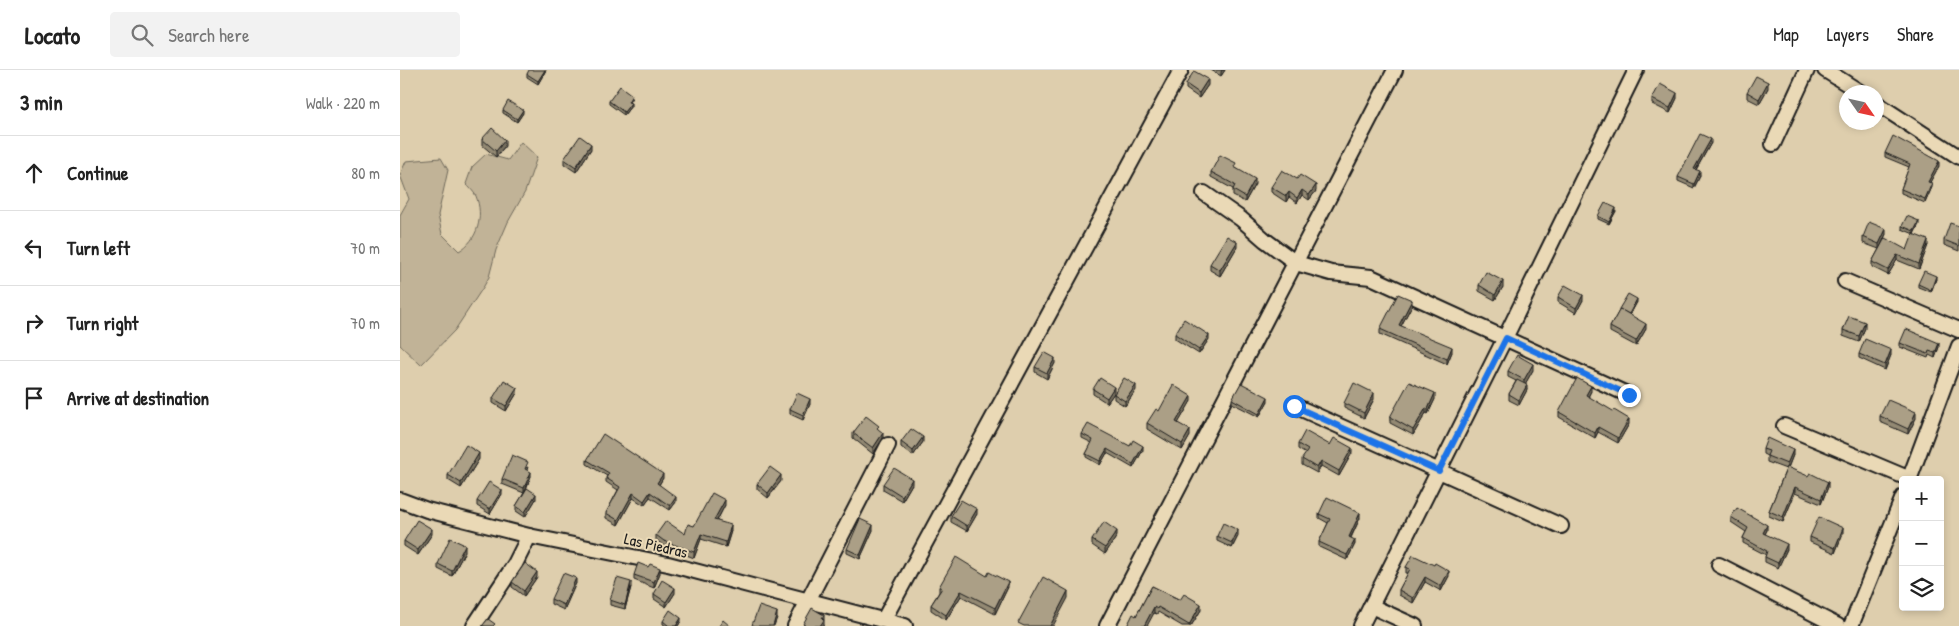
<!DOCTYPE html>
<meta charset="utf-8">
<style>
:root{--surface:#fff;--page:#f2f2f2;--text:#222;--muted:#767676;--line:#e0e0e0}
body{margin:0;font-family:"Patrick Hand",sans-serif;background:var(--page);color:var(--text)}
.controls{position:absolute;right:15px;bottom:15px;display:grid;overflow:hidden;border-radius:5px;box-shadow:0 2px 8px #0003}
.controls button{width:45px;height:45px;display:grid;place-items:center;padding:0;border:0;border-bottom:1px solid var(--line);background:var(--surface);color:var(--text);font:25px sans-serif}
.compass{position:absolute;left:1439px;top:15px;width:45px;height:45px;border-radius:50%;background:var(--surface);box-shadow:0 2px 8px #0003;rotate:124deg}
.stop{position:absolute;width:15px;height:15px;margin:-11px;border:4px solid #1a73e8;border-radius:50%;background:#fff}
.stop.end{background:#1a73e8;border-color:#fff;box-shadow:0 1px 5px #0008}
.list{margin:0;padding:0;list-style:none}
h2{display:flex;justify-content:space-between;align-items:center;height:65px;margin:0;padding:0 20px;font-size:21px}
h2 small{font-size:16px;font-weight:400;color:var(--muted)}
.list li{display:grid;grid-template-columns:32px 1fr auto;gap:15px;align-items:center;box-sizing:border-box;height:75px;padding:0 20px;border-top:1px solid var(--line)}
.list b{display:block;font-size:19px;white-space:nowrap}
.list em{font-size:16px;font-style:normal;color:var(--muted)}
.icon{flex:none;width:28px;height:28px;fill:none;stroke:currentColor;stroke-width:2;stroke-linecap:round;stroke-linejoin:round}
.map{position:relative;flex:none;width:1559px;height:556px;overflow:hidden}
header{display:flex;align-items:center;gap:30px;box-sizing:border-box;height:70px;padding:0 25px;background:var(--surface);border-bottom:1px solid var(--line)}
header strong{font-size:24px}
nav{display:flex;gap:28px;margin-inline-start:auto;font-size:18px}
.search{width:350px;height:45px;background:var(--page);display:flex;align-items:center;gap:12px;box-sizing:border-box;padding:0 18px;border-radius:5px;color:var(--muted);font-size:19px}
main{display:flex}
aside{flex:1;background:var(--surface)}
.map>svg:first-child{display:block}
</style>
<header>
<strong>Locato</strong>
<div class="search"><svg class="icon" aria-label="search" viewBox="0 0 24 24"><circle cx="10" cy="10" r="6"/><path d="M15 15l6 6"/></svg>Search here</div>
<nav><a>Map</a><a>Layers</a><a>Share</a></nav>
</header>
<main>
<aside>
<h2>3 min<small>Walk · 220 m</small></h2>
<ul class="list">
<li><svg class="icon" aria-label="ahead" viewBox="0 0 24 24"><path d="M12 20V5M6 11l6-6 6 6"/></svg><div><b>Continue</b></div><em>80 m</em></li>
<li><svg class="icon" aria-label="left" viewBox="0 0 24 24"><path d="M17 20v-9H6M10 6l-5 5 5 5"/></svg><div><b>Turn left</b></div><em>70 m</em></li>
<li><svg class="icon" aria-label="right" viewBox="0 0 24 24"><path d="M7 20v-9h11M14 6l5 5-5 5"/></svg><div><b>Turn right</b></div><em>70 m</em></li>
<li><svg class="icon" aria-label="arrive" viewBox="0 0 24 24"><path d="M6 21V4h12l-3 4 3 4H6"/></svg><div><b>Arrive at destination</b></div></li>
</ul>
</aside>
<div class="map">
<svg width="1559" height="556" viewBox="0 0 1559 556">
<rect width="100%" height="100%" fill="#decead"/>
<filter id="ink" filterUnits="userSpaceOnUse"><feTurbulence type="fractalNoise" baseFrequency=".02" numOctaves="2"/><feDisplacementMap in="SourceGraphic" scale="10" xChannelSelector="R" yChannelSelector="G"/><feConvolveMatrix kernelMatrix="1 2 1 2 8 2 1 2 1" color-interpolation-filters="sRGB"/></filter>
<g filter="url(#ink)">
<path fill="#c1b397" stroke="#6e685a" d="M121,72L137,87L125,122L108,152L96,180L89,207L84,216L55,260L21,295L0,275V145L9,129L0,105L6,91L41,88L48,100L38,145L42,164L59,181C78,170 84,146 76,126C74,122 69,117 66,114L72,97L86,84L108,90Z"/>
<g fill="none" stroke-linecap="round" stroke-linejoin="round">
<g stroke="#1c1c1c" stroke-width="18">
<g id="minor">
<polyline points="1425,0 1460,22"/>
<polyline points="1476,33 1559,87"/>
<polyline points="1373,74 1407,0"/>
<polyline points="804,123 841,149 865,170 896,193 931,203 971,207 1229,325"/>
<polyline points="1445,211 1559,260"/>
<polyline points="895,336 1161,456"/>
<polyline points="1384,356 1510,409"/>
<polyline points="1509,410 1559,276"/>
<polyline points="0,430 27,440 129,466 268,494 505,556"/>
<polyline points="1319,495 1438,556"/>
<polyline points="971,536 1015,556"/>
<polyline points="484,549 781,0"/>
<polyline points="74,556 115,494 129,466"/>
<polyline points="395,556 488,375"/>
<polyline points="707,556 995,0"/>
<polyline points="961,556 1105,268 1236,0"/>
<polyline points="1451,556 1503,427"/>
</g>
</g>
<use href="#minor" stroke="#ead9b6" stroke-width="14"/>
</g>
<g fill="#938973" stroke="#1c1c1c">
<polygon points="146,0 138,14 127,7 127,4"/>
<polygon points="811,0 825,0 821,6"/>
<polygon points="786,14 808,15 799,28 786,19"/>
<polygon points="1368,18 1359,34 1347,28 1347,22"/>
<polygon points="232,28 229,32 231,36 224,45 209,34 209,31"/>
<polygon points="1277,28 1270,43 1252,34 1252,29"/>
<polygon points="103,40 123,43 117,52 103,43"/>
<polygon points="82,69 105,76 96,87 82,75"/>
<polygon points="1311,73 1296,100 1300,106 1294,118 1278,111 1278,107"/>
<polygon points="191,79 176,102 164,94 164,89"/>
<polygon points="1485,83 1539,96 1530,112 1532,117 1525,133 1501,123 1501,119 1509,97 1485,87"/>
<polygon points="836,98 855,114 845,132 833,126 833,119 811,107 811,102"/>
<polygon points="871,117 916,121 909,130 902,125 897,133 889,127 886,132 871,122"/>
<polygon points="1216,141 1209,154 1198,149 1198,146"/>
<polygon points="1519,154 1514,164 1502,159 1502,156"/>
<polygon points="1559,156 1559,181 1544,175 1544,170"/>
<polygon points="1486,164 1481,175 1507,180 1528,175 1519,199 1497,190 1488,205 1472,197 1472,192 1479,179 1463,173 1463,167"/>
<polygon points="837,177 820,206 810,200 810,194"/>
<polygon points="1536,209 1531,222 1518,217 1518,214"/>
<polygon points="1079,215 1103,217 1095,230 1079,221"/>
<polygon points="1158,227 1183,230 1176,243 1158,232"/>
<polygon points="1237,232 1230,245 1246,259 1236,276 1210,262 1210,257 1219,241 1219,239"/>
<polygon points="1012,235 1001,256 1052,282 1047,294 980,264 980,259"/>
<polygon points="1465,258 1459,272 1443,266 1443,260"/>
<polygon points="775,264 809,269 799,284 775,269"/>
<polygon points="1500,273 1539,277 1535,288 1529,285 1528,288 1500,277"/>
<polygon points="1459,284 1491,285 1485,300 1459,288"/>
<polygon points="655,293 647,309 635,302 635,297"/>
<polygon points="1133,300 1125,314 1127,320 1119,335 1109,330 1109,324 1116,311 1108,307 1108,301"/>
<polygon points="693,319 714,323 707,333 693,324"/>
<polygon points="736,320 725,336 714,329 714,324"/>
<polygon points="1191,321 1188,327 1229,354 1218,373 1198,362 1195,368 1159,347 1159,342"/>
<polygon points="117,323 106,341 93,333 93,328"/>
<polygon points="832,329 868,331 859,347 832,333"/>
<polygon points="974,329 964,348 944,338 944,333"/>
<polygon points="1035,329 1028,344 1026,343 1013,365 990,353 990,347"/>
<polygon points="791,331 778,353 790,366 782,380 747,359 747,353 759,341"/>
<polygon points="410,334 403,350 390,344 390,339"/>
<polygon points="1480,346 1516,348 1508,364 1480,352"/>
<polygon points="479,360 483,368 473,384 453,368 453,363"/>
<polygon points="682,364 730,376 743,380 733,398 707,383 700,395 686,387 686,384 692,373 682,368"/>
<polygon points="501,372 523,372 513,386 501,377"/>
<polygon points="898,374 930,375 952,383 939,406 921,396 917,403 902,395 902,389 906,384 898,379"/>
<polygon points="1363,379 1393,385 1388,398 1428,417 1421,434 1395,423 1383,452 1369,446 1369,441 1386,399 1367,392 1367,386 1363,384"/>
<polygon points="79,389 61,418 48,410 48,405"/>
<polygon points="187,390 263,408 259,415 276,432 270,440 250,427 244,435 233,428 218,455 206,448 206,443 218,420 206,412 206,408 207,406 187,394"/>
<polygon points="128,397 127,400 131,406 125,422 136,429 125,447 116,441 116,436 124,423 102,414 102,409"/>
<polygon points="381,411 368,428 357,419 357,414"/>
<polygon points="483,414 512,414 502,431 483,420"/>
<polygon points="102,424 90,444 77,436 77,431"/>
<polygon points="325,435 317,451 331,461 326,477 301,469 294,488 264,476 256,470 256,465 285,464 294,456"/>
<polygon points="577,444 567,461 551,452 551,446"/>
<polygon points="919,444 960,448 951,468 955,474 947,490 919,477 919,472 928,453 919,448"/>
<polygon points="1331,447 1367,460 1365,464 1387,479 1378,498 1365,492 1365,487 1366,485 1343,473 1343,468 1346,462 1331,452"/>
<polygon points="473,460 460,489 447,483 447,479"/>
<polygon points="1443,463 1435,483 1410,472 1410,467"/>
<polygon points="32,464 18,485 4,476 4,471"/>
<polygon points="717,466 705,484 692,475 692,470"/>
<polygon points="817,466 838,466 832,478 817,471"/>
<polygon points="65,481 52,506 38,499 38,494"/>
<polygon points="248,497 260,503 254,518 234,510 234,505"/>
<polygon points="1006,497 1049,506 1041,521 1025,512 1013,533 999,525 999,520 1008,503 1006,503"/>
<polygon points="587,506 608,517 595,544 561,526 546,550 531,540 531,535 539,522 539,517"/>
<polygon points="137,507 124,526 112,517 112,512"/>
<polygon points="176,513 164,540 151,534 151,529"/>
<polygon points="752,516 801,540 791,556 782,556 758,542 757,544 754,543 736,546"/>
<polygon points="231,517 225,539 210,535 210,530"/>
<polygon points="275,523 266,537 254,529 254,524"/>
<polygon points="263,551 281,551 278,556 266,556 263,554"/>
</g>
<g fill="#786f5e" stroke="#1c1c1c">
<polygon points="145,0 146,0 138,14 138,11"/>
<polygon points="822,0 825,0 821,6 821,2"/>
<polygon points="808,9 808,15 799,28 799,23"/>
<polygon points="1368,12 1368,18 1359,34 1359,29"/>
<polygon points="1277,23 1277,28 1270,43 1270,38"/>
<polygon points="231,33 231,36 224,45 224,42"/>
<polygon points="123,40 123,43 117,52 117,49"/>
<polygon points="1311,69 1311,73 1294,103 1294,99"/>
<polygon points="105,70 105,76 96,87 96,81"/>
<polygon points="191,74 191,79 176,102 176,97"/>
<polygon points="1539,91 1539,96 1528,116 1528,112"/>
<polygon points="1300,101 1300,106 1294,118 1294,114"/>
<polygon points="855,109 855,114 845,132 845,127"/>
<polygon points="1532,113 1532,117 1525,133 1525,129"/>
<polygon points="916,115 916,121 909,130 909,125"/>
<polygon points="902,120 902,125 897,133 897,128"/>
<polygon points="889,122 889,127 886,132 886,126"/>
<polygon points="1216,138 1216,141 1209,154 1209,152"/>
<polygon points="1519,151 1519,154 1514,164 1514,161"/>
<polygon points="1486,159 1486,164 1479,180 1479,174"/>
<polygon points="1528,170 1528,175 1519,199 1519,194"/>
<polygon points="837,172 837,177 820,206 820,200"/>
<polygon points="1497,185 1497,190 1488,205 1488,200"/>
<polygon points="1536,206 1536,209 1531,222 1531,220"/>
<polygon points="1103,211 1103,217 1095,230 1095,225"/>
<polygon points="1183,225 1183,230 1176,243 1176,238"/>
<polygon points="1237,229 1237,232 1229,247 1229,244"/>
<polygon points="1012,230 1012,235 999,260 999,255"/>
<polygon points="1465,252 1465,258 1459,272 1459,266"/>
<polygon points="1246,254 1246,259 1236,276 1236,271"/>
<polygon points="809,265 809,269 799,284 799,280"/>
<polygon points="1539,273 1539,277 1535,288 1535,283"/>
<polygon points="1052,277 1052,282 1047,294 1047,289"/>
<polygon points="1491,280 1491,285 1485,300 1485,295"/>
<polygon points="655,288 655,293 647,309 647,303"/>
<polygon points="1133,294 1133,300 1124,316 1124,310"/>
<polygon points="736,315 736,320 725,336 725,331"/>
<polygon points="1127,315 1127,320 1119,335 1119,330"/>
<polygon points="1191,316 1191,321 1186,331 1186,325"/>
<polygon points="714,317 714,323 707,333 707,328"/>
<polygon points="117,318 117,323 106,341 106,336"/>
<polygon points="974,323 974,329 964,348 964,343"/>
<polygon points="1035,323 1035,329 1028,344 1028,339"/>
<polygon points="791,326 791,331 776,357 776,352"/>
<polygon points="868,327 868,331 859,347 859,344"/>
<polygon points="410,329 410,334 403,350 403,345"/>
<polygon points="1026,338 1026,343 1013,365 1013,360"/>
<polygon points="1516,342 1516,348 1508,364 1508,359"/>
<polygon points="1229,349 1229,354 1218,373 1218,368"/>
<polygon points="1198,357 1198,362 1195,368 1195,363"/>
<polygon points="790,360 790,366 782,380 782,374"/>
<polygon points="483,363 483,368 473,384 473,378"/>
<polygon points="523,367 523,372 513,386 513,381"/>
<polygon points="743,376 743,380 733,398 733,394"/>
<polygon points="952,378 952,383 939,406 939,401"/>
<polygon points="707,379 707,383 700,395 700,391"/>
<polygon points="1393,380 1393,385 1387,400 1387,394"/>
<polygon points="79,383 79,389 61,418 61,413"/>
<polygon points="921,391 921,396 917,403 917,398"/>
<polygon points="131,402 131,406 124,423 124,418"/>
<polygon points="263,404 263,408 257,418 257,413"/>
<polygon points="381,405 381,411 368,428 368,423"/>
<polygon points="512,409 512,414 502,431 502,426"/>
<polygon points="1428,412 1428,417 1421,434 1421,429"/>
<polygon points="1395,417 1395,423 1383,452 1383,447"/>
<polygon points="102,420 102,424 90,444 90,439"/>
<polygon points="250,422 250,427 244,435 244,431"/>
<polygon points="233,423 233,428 218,455 218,450"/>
<polygon points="136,424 136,429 125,447 125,442"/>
<polygon points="276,427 276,432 270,440 270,436"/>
<polygon points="325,430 325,435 314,456 314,450"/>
<polygon points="577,439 577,444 567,461 567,456"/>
<polygon points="960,443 960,448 949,471 949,467"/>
<polygon points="331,455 331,461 326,477 326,472"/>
<polygon points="473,455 473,460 460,489 460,485"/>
<polygon points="1367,455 1367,460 1363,468 1363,463"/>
<polygon points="1443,458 1443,463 1435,483 1435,478"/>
<polygon points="32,459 32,464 18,485 18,480"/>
<polygon points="838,460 838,466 832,478 832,473"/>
<polygon points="717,461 717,466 705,484 705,478"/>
<polygon points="301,464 301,469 294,488 294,482"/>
<polygon points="955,470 955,474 947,490 947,485"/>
<polygon points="1387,474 1387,479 1378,498 1378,493"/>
<polygon points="65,475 65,481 52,506 52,501"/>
<polygon points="260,498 260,503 254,518 254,512"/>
<polygon points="1049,501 1049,506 1041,521 1041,516"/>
<polygon points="137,502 137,507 124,526 124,521"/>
<polygon points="1025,507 1025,512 1013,533 1013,528"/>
<polygon points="176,508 176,513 164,540 164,535"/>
<polygon points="231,512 231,517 225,539 225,535"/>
<polygon points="608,512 608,517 595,544 595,538"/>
<polygon points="275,518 275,523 266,537 266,532"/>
<polygon points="561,521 561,526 546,550 546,545"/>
<polygon points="668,521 668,528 653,556 650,556"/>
<polygon points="801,534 801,540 791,556 789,556 789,555"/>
<polygon points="754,537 754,543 747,556 744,556"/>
<polygon points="377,542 377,548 374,556 373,556"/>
<polygon points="424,545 424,555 423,556 420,556 422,548"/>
<polygon points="281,548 281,551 278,556 276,556"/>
</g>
<g fill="#ab9f86" stroke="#1c1c1c">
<polygon points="129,0 145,0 138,11 127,4"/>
<polygon points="794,1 808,9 799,23 786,14"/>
<polygon points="1356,6 1368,12 1359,29 1347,22"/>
<polygon points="1260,14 1277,23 1270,38 1252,29"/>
<polygon points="220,16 232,25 228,32 231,33 224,42 209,31"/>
<polygon points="108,31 123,40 117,49 103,40"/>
<polygon points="92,58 105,70 96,81 82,69"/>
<polygon points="1300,64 1311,69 1294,99 1300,101 1294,114 1278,107"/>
<polygon points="180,66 191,74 176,97 164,89"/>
<polygon points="1493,66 1539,91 1528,112 1532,113 1525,129 1501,119 1510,94 1485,83"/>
<polygon points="820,85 836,93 834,97 855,109 845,127 833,120 835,115 811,102"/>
<polygon points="882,100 897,109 900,105 916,115 909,125 902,120 897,128 889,122 886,126 871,117"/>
<polygon points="1205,133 1216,138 1209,152 1198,146"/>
<polygon points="1507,146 1519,151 1514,161 1502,156"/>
<polygon points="1469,152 1486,159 1479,174 1463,167"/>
<polygon points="1550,153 1559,156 1559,176 1544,170"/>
<polygon points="1513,164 1528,170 1519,194 1497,185 1488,200 1472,192 1485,168 1507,180"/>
<polygon points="827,166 837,172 820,200 810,194"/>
<polygon points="1524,201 1536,206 1531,220 1518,214"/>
<polygon points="1086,202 1103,211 1095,225 1079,215"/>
<polygon points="1165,215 1183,225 1176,238 1158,227"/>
<polygon points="998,224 1012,230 999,255 1052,277 1047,289 980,259"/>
<polygon points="1228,224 1237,229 1229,244 1219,239"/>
<polygon points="1220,239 1246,254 1236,271 1210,257"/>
<polygon points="1449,246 1465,252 1459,266 1443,260"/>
<polygon points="784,249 809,265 799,280 775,264"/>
<polygon points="1506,259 1539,273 1535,283 1529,281 1528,284 1500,273"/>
<polygon points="1465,269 1491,280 1485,295 1459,284"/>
<polygon points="644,282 655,288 647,303 635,297"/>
<polygon points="1117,285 1133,294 1124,310 1108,301"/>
<polygon points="700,308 714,317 707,328 693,319"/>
<polygon points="724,308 736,315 725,331 714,324"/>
<polygon points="1177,308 1191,316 1186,325 1213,341 1214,340 1229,349 1218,368 1198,357 1195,363 1159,342"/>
<polygon points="104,310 117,318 106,336 93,328"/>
<polygon points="1117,310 1127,315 1119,330 1109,324"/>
<polygon points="1009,312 1035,323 1028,339 1026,338 1013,360 990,347"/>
<polygon points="841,313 868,327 859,344 832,329"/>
<polygon points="954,313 974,323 964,343 944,333"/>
<polygon points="773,315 791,326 776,352 790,360 782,374 747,353 756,339 759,341"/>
<polygon points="397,323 410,329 403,345 390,339"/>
<polygon points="1488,330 1516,342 1508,359 1480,346"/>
<polygon points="466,346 479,356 477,358 483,363 473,378 453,363"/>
<polygon points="688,354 730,376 733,370 743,376 733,394 707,379 700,391 686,384 693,370 682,364"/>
<polygon points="511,359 523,367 513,381 501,372"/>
<polygon points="905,361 930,375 934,368 952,378 939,401 921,391 917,398 902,389 908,380 898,374"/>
<polygon points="203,364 263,404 257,413 276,427 270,436 250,422 244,431 233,423 218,450 206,443 220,417 206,408 209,403 187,390"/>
<polygon points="1367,368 1393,380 1387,394 1367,386 1369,381 1363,379"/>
<polygon points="66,375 79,383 61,413 48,405"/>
<polygon points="112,385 128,392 125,399 131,402 124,418 102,409"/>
<polygon points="370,397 381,405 368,423 357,414"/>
<polygon points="1387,397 1408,406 1410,403 1428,412 1421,429 1395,417 1383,447 1369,441"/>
<polygon points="494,398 512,409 502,426 483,414"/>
<polygon points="89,412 102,420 90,439 77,431"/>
<polygon points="127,418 136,424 125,442 116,436"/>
<polygon points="312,423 325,430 314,450 331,455 326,472 301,464 294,482 264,471 256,465 266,451 285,464 288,454 294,456"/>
<polygon points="927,427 960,443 949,467 955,470 947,485 919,472 930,449 919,444"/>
<polygon points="561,430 577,439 567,456 551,446"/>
<polygon points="1337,438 1367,455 1363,463 1387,474 1378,493 1365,487 1367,481 1343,468 1348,458 1331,447"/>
<polygon points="1419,447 1443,458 1435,478 1410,467"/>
<polygon points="460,449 473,455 460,485 447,479"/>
<polygon points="17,450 32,459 18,480 4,471"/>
<polygon points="704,452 717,461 705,478 692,470"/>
<polygon points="823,453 838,460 832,473 817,466"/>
<polygon points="50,468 65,475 52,501 38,494"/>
<polygon points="1013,485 1034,495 1035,493 1049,501 1041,516 1025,507 1013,528 999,520 1010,499 1006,497"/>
<polygon points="556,487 587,506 589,502 608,512 595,538 561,521 546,545 531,535 542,518 539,517"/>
<polygon points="125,493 137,502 124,521 112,512"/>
<polygon points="238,493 248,497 250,494 260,498 254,512 234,505"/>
<polygon points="163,503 176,508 164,535 151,529"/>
<polygon points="643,507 668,521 650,556 624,556 618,553"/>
<polygon points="217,508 231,512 225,535 210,530"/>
<polygon points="262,510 275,518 266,532 254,524"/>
<polygon points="752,516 780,530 784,524 801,534 789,555 758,537 757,539 754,537 744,556 727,556 733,544 736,546"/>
<polygon points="359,536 377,542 373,556 355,556 352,555"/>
<polygon points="412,538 424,545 422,548 424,550 420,556 406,556 403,554"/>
<polygon points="270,540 281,548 276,556 269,556 263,551"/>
<polygon points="88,549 95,554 93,556 82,556"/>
<polygon points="323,550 330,556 319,556"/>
</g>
</g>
<g fill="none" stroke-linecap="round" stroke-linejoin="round" filter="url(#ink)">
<polyline stroke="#1a73e8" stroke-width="6" points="894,336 1039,401 1106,268 1229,325"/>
</g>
<g text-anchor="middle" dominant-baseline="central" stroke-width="4" stroke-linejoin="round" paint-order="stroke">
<g font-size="16" fill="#1c1c1c" stroke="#ead9b6">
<text transform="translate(256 475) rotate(13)">Las Piedras</text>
</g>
</g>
</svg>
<div class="controls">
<button>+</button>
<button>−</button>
<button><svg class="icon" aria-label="layers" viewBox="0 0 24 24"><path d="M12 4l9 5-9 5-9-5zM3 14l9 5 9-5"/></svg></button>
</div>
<svg class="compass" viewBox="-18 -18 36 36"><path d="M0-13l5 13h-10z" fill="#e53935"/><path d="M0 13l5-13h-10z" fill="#767676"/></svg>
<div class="stop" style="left:894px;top:336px"></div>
<div class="stop end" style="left:1229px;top:325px"></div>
</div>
</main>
